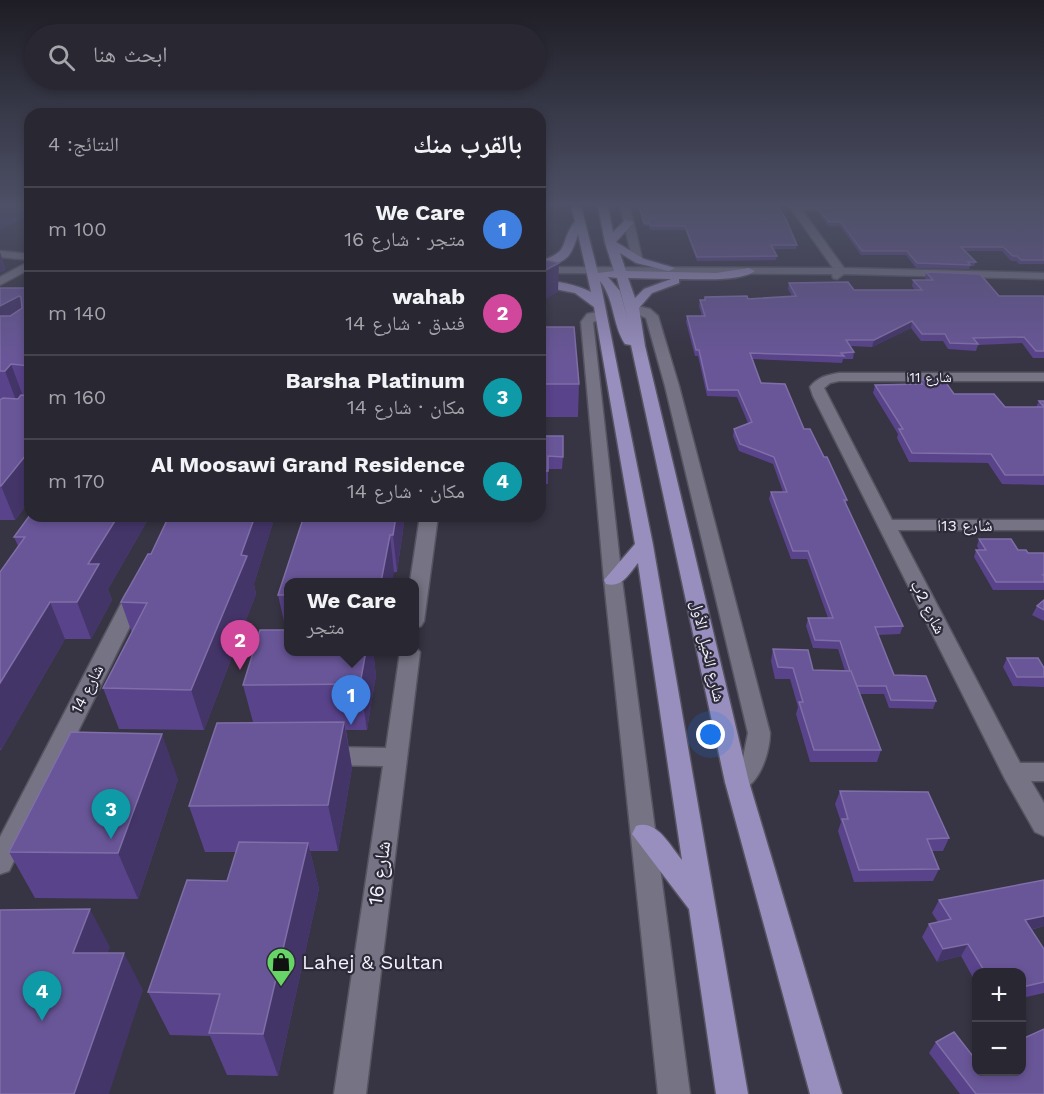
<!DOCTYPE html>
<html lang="ar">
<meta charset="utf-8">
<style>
:root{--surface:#292732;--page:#312f3a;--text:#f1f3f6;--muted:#a5a5ac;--line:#45444d;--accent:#bca0f2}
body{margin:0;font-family:"Work Sans","Noto Naskh Arabic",sans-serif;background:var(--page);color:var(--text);direction:rtl}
.controls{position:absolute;right:18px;bottom:18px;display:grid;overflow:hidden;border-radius:12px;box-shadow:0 3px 9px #0003}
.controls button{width:54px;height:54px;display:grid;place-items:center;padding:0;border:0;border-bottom:2px solid var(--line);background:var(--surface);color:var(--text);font:30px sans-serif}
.you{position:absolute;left:711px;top:735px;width:21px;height:21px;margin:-15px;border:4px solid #fff;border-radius:50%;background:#1a73e8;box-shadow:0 0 0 9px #1a73e833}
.badge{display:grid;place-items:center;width:39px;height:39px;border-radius:50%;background:var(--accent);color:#fff;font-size:20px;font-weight:700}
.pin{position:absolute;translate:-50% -50px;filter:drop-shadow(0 2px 3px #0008)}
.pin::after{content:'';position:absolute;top:32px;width:21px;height:18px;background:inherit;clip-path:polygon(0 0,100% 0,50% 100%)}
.popup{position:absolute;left:284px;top:578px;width:135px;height:78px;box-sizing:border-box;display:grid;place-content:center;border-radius:12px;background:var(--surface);filter:drop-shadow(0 2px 4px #0005);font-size:20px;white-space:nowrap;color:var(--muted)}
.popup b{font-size:22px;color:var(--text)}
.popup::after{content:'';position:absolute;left:50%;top:100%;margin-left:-12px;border:12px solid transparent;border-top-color:var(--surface)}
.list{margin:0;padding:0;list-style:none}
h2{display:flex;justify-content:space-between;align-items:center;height:78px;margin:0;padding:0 24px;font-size:26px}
h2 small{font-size:20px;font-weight:400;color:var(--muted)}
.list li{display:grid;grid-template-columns:39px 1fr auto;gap:18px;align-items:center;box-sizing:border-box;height:84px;padding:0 24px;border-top:2px solid var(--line)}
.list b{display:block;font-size:22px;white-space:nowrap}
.list p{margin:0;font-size:20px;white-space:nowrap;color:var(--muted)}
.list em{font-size:20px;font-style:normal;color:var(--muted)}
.icon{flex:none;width:33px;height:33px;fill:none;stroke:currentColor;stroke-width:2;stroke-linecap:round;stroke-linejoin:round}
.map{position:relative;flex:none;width:1044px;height:1094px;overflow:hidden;direction:ltr}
.search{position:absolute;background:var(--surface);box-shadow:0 3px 9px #0003;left:24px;top:24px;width:522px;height:66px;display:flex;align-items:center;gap:15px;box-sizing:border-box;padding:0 21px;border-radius:33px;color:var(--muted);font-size:22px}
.panel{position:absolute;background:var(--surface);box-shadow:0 3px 9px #0003;left:24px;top:108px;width:522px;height:414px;border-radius:18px;direction:rtl}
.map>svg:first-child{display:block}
</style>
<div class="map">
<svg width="1044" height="1094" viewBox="0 0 1044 1094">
<rect width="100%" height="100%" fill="#373443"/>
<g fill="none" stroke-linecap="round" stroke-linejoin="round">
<g stroke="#565461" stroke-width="3">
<g id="minor">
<polygon points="620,206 630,206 642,258 641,260 633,260 632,258"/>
<polygon points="789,206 1044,206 1044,210 802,210 844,268 1044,273 1044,279 844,274 837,279 833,278 832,274 540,273 540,267 833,268"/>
<polygon points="0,251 30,254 30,260 0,257"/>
<polygon points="30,261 30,269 0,285 0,277"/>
<path d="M633,305L650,309L658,316L679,386L770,733C770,754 756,798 729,789L725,782L743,758L748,733L665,386L646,318L627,309Z"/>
<polygon points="602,311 606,312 606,318 593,322 622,580 690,1094 658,1094 604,580 581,322 587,314"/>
<path d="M839,373H1044V381H839L830,383L824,388L892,520H1044V530H898L1020,763H1044V781H1031L1044,803V836L1035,832L1005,779L813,396L810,387C818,377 827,375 839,373Z"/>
<polygon points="420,516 438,516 424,621 421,626 414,628 414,582 410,582"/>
<polygon points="136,588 143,590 146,594 9,871 0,874 0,837 126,594 129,590"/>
<polygon points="414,646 420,652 366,1094 334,1094 383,766 327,765 319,762 315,756 319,750 327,747 386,748 400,652 414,652"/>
</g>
</g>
<g stroke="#565461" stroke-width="3">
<path id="major" d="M571,206H581L598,273L614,271L605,243L598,206H608L613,232L625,220L634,222L616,242L644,259L675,268L669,271L636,263L620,253L626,271L716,273L749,268L755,271C740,282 698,279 679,279V283L652,293L639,308L645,346L749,782L842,1094H810L725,782L631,345L625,344C612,324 615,300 600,281L653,545L748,1094H716L689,909L632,834L636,826C657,819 670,846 682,860L638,563C629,574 622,588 606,584L604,580L635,544L594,307L575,293L540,286V280C558,281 575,284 591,292L578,234C570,261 566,261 540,268V261C572,251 558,244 575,221ZM608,277L617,278L628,321L620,291ZM628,278L671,279L644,289L635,298Z"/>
</g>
<use href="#minor" fill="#767384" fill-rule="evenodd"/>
<use href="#major" fill="#998fbe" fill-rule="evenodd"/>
</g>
<g fill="#59438b">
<polygon points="638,206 777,206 797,245 796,249 773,249 777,256 776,260 697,261 685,230 650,230 649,226 644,226"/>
<polygon points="818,208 1044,208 1044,264 1019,264 1016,261 1011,261 1002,251 965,251 976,262 974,266 970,266 969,269 916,268 906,255 861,255 840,226 828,226 818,212"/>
<polygon points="926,272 999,296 1044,296 1044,358 1033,358 1022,343 978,345 976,351 948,349 943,341 921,341 911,328 872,347 850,346 854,352 853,359 843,359 842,363 753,359 761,383 804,429 824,457 847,500 846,504 903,626 900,634 878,635 894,675 936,701 933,709 889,708 884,694 860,694 881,750 877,762 810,762 796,714 798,707 790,679 775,679 771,661 773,649 813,670 845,671 838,649 813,648 806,626 808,618 828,618 807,559 791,559 769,499 771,492 783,492 773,464 739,451 733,436 734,429 748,423 737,397 707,396 698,356 695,356 686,322 687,316 702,316 699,306 700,300 704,300 705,297 748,299 792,296 788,289 789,283 854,290 915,290 912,286 913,280 926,280 925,278"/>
<polygon points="0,288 30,288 30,500 15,520 0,520"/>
<polygon points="540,327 579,384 578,417 540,417"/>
<polygon points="919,380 954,394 1005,407 1036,407 1039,401 1044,401 1044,485 1002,484 988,463 909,462 897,438 898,434 873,393 875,385 918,384"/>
<polygon points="540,436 563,457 562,469 548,469 548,484 540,484"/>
<polygon points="30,516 150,516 108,589 112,600 91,639 65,639 1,750 0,750 0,572 18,546 14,537"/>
<polygon points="169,516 275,516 254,584 256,594 204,730 119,729 103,688 132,633 121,602 151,554"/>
<polygon points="304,516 405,516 397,572 288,582 288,651 373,651 376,675 367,730 346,730 352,768 338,851 310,851 319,889 278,1076 227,1075 210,1036 170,1035 148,992 227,881 236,852 205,852 189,806 253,722 243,685 286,630 278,595"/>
<polygon points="979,539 1028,553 1044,553 1044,590 993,590 974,557 976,550 979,550 977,546"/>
<polygon points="1044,600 1044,621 1032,615 1037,606"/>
<polygon points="1007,658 1044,668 1044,687 1013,686 1003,667"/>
<polygon points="178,779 138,899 35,898 9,852"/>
<polygon points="840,791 949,838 943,851 932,851 939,869 933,881 854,882 838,831 841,822 835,804"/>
<polygon points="1044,880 1044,926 1031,930 1044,949 1044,993 1022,998 1022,972 976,972 976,983 961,956 937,962 922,937 929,924 938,922 932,913 939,900"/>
<polygon points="936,1042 975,1059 1044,1094 960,1094 929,1053"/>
</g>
<g fill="#443569">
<polygon points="0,206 30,206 30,215 0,230"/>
<polygon points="0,252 6,270 0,273"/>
<polygon points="559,263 558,292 540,302 540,273"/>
<polygon points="19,296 29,326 0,323 0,306"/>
<polygon points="912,321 911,328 872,347 874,340"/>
<polygon points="11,364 23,396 17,403 5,371"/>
<polygon points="30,450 30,500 15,520 1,486"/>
<polygon points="118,516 150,516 108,589 112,600 91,639 77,602 88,564"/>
<polygon points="255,516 275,516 254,584 256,594 204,730 191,690 241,555"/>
<polygon points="396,516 405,516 397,572 393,535"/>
<polygon points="390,535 394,572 392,582 381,582"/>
<polygon points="50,602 65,639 1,750 0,748 0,683"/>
<polygon points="366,651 373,651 376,675 367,730 360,684"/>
<polygon points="344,722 352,768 338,851 328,805"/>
<polygon points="162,734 178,779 138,899 118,853"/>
<polygon points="308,843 319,889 278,1076 263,1034"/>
<polygon points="90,909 110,947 94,991 73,953"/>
<polygon points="1044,916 1044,926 1017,933 1025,920"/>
<polygon points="968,944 961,956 937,962 943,949"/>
<polygon points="124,953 143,990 109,1094 74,1094"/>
</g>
<g fill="#695698" stroke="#7f6ea7" stroke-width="1.5">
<polygon points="639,206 777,206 785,217 797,245 771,245 777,256 697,257 685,226 651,226 649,223 644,223"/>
<polygon points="818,208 1044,208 1044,260 1021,260 1017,256 1013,256 1003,247 961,247 976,262 968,262 970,265 917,263 907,251 862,251 841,222 829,222"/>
<polygon points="540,259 559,263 540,273"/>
<polygon points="926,272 980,274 999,296 1044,296 1044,351 1036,351 1024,337 973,338 978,344 950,343 945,334 922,334 912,321 874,340 846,340 854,352 841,353 844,356 750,353 761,383 785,384 804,429 810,429 824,457 827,457 847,500 844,500 903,626 875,627 894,675 926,676 936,701 891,700 886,686 857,686 850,671 840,641 815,640 808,618 833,618 808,551 793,551 771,492 787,492 774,457 740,444 734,429 752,422 738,390 708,390 699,350 696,350 687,316 705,316 700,300 705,300 705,297 747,296 748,299 796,296 789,283 848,282 854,290 922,290 913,280 933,280"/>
<polygon points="0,288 30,288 30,366 11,364 5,371 0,371 0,316 10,316 22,308 21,297 19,296 0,306"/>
<polygon points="540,327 574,327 579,384 540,384"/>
<polygon points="919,380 944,380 954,394 994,394 1005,407 1044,407 1044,475 1005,475 991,454 912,453 899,429 903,429 875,385 922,384"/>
<polygon points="21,395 30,396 30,450 1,486 0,486 0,400 3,398 18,399"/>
<polygon points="1039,401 1044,401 1044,407"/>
<polygon points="540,436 563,436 563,457 548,456 548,471 540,471"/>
<polygon points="30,515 118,516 88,564 99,564 77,602 50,602 0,683 0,572 25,537 14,537"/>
<polygon points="169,516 255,516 241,555 247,556 191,690 103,688 147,603 121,602 148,554 151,554"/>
<polygon points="304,516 396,516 393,535 390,535 381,582 288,582 288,595 278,595"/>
<polygon points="979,539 1011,539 1018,550 1026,550 1028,553 1044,553 1044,575 1043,575 1044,576 1044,582 996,582 976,550 986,550"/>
<polygon points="1044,600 1044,610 1037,606"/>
<polygon points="260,630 288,630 288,651 366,651 360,684 243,685"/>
<polygon points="773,649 808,650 813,670 851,671 881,750 814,750 799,702 803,702 793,668 778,667"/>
<polygon points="1007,658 1038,658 1044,668 1044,677 1017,677"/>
<polygon points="344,722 328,805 189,806 217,723"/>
<polygon points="71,732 162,734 118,853 9,852"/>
<polygon points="840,791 928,792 949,838 927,839 939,869 859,870 842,819 848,819"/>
<polygon points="239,842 308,843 263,1034 209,1033 220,994 148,992 187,880 227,881"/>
<polygon points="1044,880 1044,916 1025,920 1044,949 1044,982 1022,987 1022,972 985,972 968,944 943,949 929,924 951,919 939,900"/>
<polygon points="90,909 73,953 124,953 74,1094 0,1094 0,910"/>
<polygon points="1044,1029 1044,1094 976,1094 936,1042 954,1032 975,1059 976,1059 976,1071 1022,1071 1022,1039"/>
</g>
<linearGradient id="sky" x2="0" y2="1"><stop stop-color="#1e1d25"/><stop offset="0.57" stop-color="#4d5066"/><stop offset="1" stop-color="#4d5066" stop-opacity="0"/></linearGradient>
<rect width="1044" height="359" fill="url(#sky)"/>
<defs>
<g id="shop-pin" transform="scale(1.5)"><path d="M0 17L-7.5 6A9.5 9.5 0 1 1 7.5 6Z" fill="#66d466" stroke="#2d2a39"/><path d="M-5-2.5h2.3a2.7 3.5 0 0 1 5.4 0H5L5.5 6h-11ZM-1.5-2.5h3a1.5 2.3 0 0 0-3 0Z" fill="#111"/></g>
</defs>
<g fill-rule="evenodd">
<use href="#shop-pin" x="281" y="962"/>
</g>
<g text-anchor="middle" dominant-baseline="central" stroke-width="4.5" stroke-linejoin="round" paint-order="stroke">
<g font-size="14" fill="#f4f2fc" stroke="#2d2a39">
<text x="929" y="377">شارع 11ا</text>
</g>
<g font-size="16" fill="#f4f2fc" stroke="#2d2a39">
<text x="965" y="525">شارع 13ا</text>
<text transform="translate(928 607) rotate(63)">شارع 2ب</text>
<text transform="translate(708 651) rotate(77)">شارع الخيل الأول</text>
<text transform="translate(87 689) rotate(-63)">شارع 14</text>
</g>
<g font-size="20" fill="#f4f2fc" stroke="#2d2a39">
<text transform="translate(379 873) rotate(-82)">شارع 16</text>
</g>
<g font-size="20" fill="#f4f2fc" stroke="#2d2a39" text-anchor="start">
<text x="302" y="962">Lahej &amp; Sultan</text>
</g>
</g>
</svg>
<div class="controls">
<button>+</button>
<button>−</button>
</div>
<div class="you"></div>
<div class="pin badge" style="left:351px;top:725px;background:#3f7fe0">1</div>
<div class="popup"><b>We Care</b>متجر</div>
<div class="pin badge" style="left:240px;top:670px;background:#d1479c">2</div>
<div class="pin badge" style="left:111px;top:839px;background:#0f9aa8">3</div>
<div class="pin badge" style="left:42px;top:1021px;background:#0f9aa8">4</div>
<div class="search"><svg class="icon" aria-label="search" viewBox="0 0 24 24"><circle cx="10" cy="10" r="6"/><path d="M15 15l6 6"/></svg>ابحث هنا</div>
<section class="panel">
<h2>بالقرب منك<small>النتائج: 4</small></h2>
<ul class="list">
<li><span class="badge" style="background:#3f7fe0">1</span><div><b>We Care</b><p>متجر · شارع 16</p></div><em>100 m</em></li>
<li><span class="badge" style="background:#d1479c">2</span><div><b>wahab</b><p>فندق · شارع 14</p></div><em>140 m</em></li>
<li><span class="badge" style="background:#0f9aa8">3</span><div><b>Barsha Platinum</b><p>مكان · شارع 14</p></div><em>160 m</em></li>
<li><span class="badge" style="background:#0f9aa8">4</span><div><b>Al Moosawi Grand Residence</b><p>مكان · شارع 14</p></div><em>170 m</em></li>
</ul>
</section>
</div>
